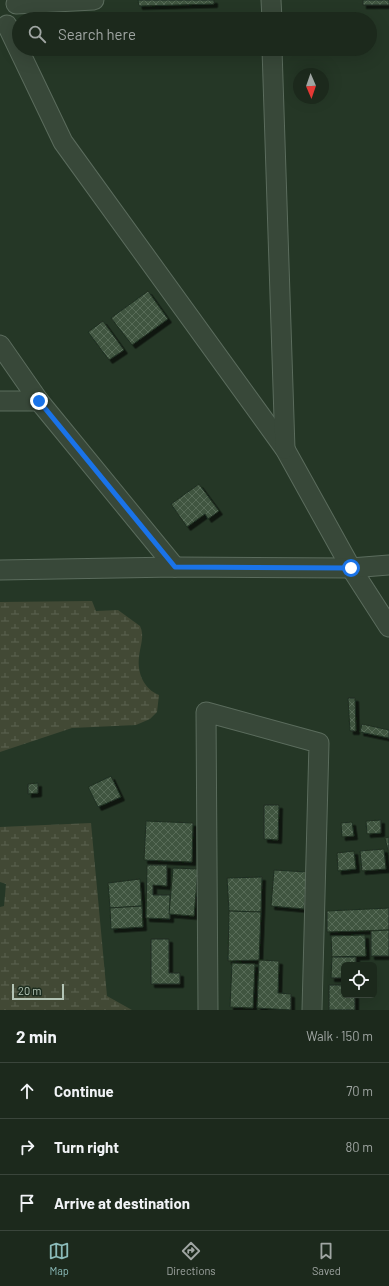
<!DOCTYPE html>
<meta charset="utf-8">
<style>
:root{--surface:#1c291c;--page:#293529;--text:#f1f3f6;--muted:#a0a6a3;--line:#3a453b;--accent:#8bbbb9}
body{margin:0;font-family:Barlow,sans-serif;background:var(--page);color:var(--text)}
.controls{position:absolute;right:12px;bottom:12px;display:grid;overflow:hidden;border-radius:6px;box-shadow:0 4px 16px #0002}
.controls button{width:36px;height:36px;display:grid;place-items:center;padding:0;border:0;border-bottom:1px solid var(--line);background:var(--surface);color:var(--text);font:20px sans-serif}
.compass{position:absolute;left:293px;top:68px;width:36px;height:36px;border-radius:50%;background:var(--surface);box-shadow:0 4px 16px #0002;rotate:178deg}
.scale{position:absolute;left:12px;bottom:10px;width:52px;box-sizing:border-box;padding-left:4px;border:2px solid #b3c4b5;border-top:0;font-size:11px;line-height:14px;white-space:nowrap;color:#b3c4b5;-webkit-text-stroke:3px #1d2d1f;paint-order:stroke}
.stop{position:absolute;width:12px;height:12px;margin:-9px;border:3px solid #1a73e8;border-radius:50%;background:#fff}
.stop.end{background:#1a73e8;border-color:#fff;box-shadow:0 1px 4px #0008}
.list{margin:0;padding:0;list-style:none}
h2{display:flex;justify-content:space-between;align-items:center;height:52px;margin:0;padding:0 16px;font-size:17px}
h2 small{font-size:13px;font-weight:400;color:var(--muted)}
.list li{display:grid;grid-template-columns:26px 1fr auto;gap:12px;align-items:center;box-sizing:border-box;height:56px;padding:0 16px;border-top:1px solid var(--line)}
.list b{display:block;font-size:15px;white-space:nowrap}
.list em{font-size:13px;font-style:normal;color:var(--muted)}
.icon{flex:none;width:22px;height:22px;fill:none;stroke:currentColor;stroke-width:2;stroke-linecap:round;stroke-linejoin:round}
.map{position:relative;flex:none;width:389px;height:1010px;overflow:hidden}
.search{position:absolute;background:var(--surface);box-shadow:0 4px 16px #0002;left:12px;right:12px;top:12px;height:44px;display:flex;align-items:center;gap:10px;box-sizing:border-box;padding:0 14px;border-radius:22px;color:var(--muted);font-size:15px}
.sheet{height:220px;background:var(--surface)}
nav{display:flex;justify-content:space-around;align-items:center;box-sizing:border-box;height:56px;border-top:1px solid var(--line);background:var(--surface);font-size:11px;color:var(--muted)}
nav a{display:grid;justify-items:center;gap:2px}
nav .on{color:var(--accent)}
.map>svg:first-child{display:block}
</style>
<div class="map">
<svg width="389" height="1010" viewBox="0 0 389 1010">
<defs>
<pattern id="wetland-marsh" width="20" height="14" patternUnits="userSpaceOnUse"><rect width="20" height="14" fill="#424935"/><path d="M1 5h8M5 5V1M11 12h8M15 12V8" fill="none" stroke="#5b6250"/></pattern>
<pattern id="building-cross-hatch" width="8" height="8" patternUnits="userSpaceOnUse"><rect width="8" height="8" fill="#3f5540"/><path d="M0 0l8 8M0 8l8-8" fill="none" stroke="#586c59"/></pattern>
<filter id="shadow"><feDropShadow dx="3.5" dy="3.5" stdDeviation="0" flood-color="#0009"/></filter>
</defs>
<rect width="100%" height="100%" fill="#253726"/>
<g fill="url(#wetland-marsh)">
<path d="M92,601L96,611L118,610L140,626C145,636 140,646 139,657C137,673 144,689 159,695L157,712L150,719L136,725L72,728L0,752V602Z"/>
<polygon points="91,823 107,996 132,1010 0,1010 0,907 4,906 6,884 0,882 0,827"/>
</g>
<g fill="url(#building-cross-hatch)" stroke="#1f2f21" filter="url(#shadow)">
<polygon points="138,0 214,0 214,4 139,6"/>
<rect x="363" y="0" width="26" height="5"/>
<polygon points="148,291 168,319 132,345 111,318"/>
<polygon points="103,321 124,350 109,360 88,332"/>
<polygon points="199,484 219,511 208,519 205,514 187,527 171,504"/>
<polygon points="348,698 355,698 356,731 350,731"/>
<polygon points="362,724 389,730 389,738 360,732"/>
<polygon points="111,776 121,797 98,807 88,787"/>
<polygon points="38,783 38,793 28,794 28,784"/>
<polygon points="264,805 279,805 278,840 264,839"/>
<polygon points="381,820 381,833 367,834 366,821"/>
<polygon points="146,821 193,823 192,862 144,860"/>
<polygon points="352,822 354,836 342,837 341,823"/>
<polygon points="389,837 389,855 385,838"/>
<polygon points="384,849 386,869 362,871 360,851"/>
<polygon points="354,851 356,869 338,871 337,853"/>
<polygon points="147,865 167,865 167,886 153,885 153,895 170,895 170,919 146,918"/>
<polygon points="173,868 198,869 194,916 169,914"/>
<polygon points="274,870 307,872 304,909 271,906"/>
<polygon points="262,877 261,912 229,911 227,878"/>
<polygon points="140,879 142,906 110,908 108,883"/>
<polygon points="142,906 143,927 111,929 110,908"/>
<polygon points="389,908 389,930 327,932 327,911"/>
<polygon points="229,911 261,912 259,960 228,961"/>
<polygon points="389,930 389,956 371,956 371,931"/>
<polygon points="365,935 366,956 332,957 331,936"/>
<polygon points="151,939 169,939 169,973 180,973 180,984 151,984"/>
<polygon points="332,957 356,957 356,965 344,965 344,978 331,978"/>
<polygon points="259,960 279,961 278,993 291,994 291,1010 257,1008"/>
<polygon points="232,963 255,964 253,1008 230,1007"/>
<polygon points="342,978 344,978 344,995 355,995 355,1010 329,1010 329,985 342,985"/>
</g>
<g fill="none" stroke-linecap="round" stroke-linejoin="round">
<g stroke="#5b6c5d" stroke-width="21">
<g id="minor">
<polyline points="271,0 272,19"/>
<polyline points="16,4 94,0"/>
<polyline points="7,25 63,142 285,449 351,568 389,627"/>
<polyline points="272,49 285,449"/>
<polyline points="0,345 39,401 175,567"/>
<polyline points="0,401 39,401"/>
<polyline points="0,570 175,567 351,568 389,565"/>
<polyline points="208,1010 206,712 319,743 312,1010"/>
</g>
</g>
<use href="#minor" stroke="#384839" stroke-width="19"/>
</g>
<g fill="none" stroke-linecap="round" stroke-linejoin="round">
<polyline stroke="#1a73e8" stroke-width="5" points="39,401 175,567 351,568"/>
</g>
</svg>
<div class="controls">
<button><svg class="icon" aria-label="locate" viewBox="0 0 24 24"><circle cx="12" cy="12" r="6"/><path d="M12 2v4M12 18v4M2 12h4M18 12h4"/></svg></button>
</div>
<svg class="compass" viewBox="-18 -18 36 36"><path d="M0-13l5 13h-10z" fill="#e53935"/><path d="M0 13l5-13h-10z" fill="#a0a6a3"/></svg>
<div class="scale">20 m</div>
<div class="stop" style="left:351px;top:568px"></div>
<div class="stop end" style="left:39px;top:401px"></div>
<div class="search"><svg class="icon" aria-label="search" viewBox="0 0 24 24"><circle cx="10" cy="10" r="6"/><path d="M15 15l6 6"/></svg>Search here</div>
</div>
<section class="sheet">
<h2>2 min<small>Walk · 150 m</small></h2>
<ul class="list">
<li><svg class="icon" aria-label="ahead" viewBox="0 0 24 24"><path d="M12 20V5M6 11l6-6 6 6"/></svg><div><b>Continue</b></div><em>70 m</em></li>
<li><svg class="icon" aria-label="right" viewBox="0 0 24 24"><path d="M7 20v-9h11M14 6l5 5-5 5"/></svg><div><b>Turn right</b></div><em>80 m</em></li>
<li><svg class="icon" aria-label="arrive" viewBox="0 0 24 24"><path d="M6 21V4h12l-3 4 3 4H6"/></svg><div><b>Arrive at destination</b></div></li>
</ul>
</section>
<nav>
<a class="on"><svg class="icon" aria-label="map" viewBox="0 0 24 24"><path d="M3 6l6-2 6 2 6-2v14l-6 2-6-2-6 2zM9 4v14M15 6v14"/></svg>Map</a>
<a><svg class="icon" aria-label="directions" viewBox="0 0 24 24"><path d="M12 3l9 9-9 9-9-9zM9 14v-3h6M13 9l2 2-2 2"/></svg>Directions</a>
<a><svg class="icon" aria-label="saved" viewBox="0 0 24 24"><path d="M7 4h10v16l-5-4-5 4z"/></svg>Saved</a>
</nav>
